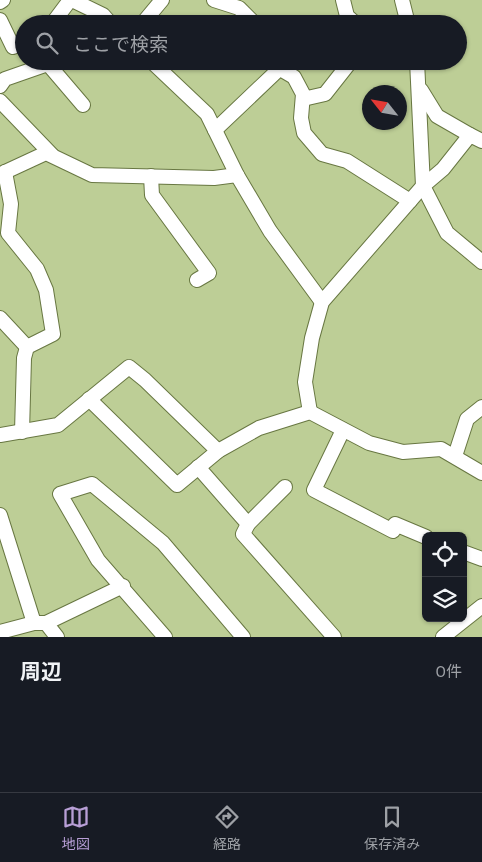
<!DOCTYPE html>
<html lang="ja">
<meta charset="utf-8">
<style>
:root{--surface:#171b24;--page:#242831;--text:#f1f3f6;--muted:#9ea1a6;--line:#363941;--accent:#b89fd6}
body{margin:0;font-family:Commissioner,"Noto Sans JP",sans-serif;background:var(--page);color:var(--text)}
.controls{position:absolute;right:15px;bottom:15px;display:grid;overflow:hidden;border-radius:8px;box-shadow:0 1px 4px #0004}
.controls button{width:45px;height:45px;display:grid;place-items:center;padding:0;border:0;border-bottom:1px solid var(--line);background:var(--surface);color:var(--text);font:25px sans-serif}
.compass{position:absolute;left:362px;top:85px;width:45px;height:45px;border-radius:50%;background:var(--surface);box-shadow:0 1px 4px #0004;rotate:301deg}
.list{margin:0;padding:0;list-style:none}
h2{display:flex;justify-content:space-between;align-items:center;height:65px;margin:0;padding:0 20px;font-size:21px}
h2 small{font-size:16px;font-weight:400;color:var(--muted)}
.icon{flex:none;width:28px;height:28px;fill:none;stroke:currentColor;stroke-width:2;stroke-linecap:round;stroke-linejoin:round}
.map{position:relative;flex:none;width:482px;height:637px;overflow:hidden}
.search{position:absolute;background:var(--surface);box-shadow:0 1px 4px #0004;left:15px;right:15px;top:15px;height:55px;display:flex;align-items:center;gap:12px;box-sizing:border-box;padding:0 18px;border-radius:28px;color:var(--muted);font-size:19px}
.sheet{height:155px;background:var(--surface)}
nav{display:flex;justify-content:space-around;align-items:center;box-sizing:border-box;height:70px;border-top:1px solid var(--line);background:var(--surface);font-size:14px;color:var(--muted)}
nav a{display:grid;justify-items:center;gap:2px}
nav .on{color:var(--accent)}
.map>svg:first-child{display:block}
</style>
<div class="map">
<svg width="482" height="637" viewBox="0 0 482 637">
<rect width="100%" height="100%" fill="#bdce96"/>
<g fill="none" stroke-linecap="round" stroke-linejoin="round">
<g stroke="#687742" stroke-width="16">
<g id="minor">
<polyline points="72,0 103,15 111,24"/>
<polyline points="214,0 239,8 255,24"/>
<polyline points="343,0 347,16 356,24"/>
<polyline points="402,0 408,24"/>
<polyline points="0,2 3,0"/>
<polyline points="0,20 13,47 24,43"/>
<polyline points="52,24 70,0"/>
<polyline points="142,24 162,0"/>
<polyline points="151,61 207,114 237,175 270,231 322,302"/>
<polyline points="274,61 277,67 294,77 303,94 301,118 304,133 322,154 347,161 410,201"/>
<polyline points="417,61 423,186 447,233 482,262"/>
<polyline points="0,86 5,79 48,64 83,105"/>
<polyline points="421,90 437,116 470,135"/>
<polyline points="303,99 325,94 351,61"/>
<polyline points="0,101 52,155"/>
<polyline points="215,130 276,72"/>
<polyline points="5,172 11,204 8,233 37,269 46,290 53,334 27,347 24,358 22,432"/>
<polyline points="5,172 46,153 92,175 214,178 237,175"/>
<polyline points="151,176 152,195 209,273 197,280"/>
<polyline points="0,318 27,347"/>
<polyline points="89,399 177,485 218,451 259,428 310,412 369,443 403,452 441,449 482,473"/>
<polyline points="310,412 305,382 312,338 322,302 423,186 443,169 470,135 482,141"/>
<polyline points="343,430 314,490 393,531 395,524 426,537"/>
<polyline points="0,435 58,425 129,367 145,380 218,451"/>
<polyline points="455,456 467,419 482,407"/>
<polyline points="198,467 248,524 243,534 334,637"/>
<polyline points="0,515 34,623"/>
<polyline points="248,524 285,487"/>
<polyline points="463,552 482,559"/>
<polyline points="46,623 57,637"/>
<polyline points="0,632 34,623 46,623 123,586"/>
<polyline points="165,637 98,560 60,494 92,484 163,543 243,637"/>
<polyline points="443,637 482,606"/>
</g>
</g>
<use href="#minor" stroke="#fff" stroke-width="14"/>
</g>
</svg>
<div class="controls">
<button><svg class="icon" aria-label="locate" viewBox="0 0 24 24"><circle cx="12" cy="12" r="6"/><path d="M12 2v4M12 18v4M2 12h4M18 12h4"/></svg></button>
<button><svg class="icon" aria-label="layers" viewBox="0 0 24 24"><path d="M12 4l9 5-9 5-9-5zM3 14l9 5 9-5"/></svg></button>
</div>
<svg class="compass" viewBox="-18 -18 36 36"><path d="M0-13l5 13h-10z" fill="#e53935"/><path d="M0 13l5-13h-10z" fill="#9ea1a6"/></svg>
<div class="search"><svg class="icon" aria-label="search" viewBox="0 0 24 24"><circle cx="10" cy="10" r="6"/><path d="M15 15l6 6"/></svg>ここで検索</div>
</div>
<section class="sheet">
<h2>周辺<small>0件</small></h2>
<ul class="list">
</ul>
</section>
<nav>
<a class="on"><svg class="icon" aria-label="map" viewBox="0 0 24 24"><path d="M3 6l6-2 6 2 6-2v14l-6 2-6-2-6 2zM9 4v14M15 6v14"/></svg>地図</a>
<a><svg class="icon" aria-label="directions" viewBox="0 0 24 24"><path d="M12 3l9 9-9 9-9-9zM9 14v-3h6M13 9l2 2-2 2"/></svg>経路</a>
<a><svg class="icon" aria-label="saved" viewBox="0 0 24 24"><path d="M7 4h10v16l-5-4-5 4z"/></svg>保存済み</a>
</nav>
